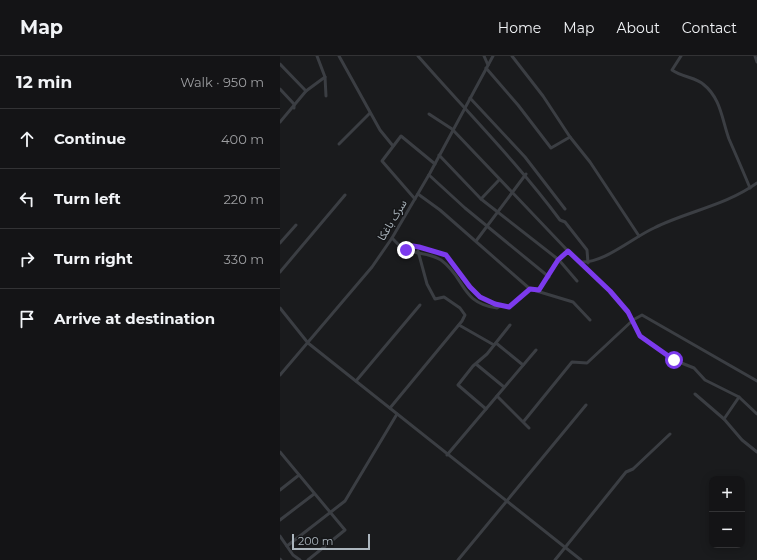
<!DOCTYPE html>
<meta charset="utf-8">
<style>
:root{--surface:#141416;--page:#212123;--text:#f1f3f6;--muted:#9d9ea1;--line:#333335}
body{margin:0;font-family:Montserrat,"Noto Sans Arabic",sans-serif;background:var(--page);color:var(--text)}
.controls{position:absolute;right:12px;bottom:12px;display:grid;overflow:hidden;border-radius:8px;box-shadow:0 2px 10px #0003}
.controls button{width:36px;height:36px;display:grid;place-items:center;padding:0;border:0;border-bottom:1px solid var(--line);background:var(--surface);color:var(--text);font:20px sans-serif}
.scale{position:absolute;left:12px;bottom:10px;width:78px;box-sizing:border-box;padding-left:4px;border:2px solid #acb6be;border-top:0;font-size:11px;line-height:14px;white-space:nowrap;color:#acb6be;-webkit-text-stroke:3px #151618;paint-order:stroke}
.stop{position:absolute;width:12px;height:12px;margin:-9px;border:3px solid #7c3aed;border-radius:50%;background:#fff}
.stop.end{background:#7c3aed;border-color:#fff;box-shadow:0 1px 4px #0008}
.list{margin:0;padding:0;list-style:none}
h2{display:flex;justify-content:space-between;align-items:center;height:52px;margin:0;padding:0 16px;font-size:17px}
h2 small{font-size:13px;font-weight:400;color:var(--muted)}
.list li{display:grid;grid-template-columns:26px 1fr auto;gap:12px;align-items:center;box-sizing:border-box;height:60px;padding:0 16px;border-top:1px solid var(--line)}
.list b{display:block;font-size:15px;white-space:nowrap}
.list em{font-size:13px;font-style:normal;color:var(--muted)}
.icon{flex:none;width:22px;height:22px;fill:none;stroke:currentColor;stroke-width:2;stroke-linecap:round;stroke-linejoin:round}
.map{position:relative;flex:none;width:477px;height:504px;overflow:hidden}
header{display:flex;align-items:center;gap:24px;box-sizing:border-box;height:56px;padding:0 20px;background:var(--surface);border-bottom:1px solid var(--line)}
header strong{font-size:19px}
nav{display:flex;gap:22px;margin-inline-start:auto;font-size:14px}
main{display:flex}
aside{flex:1;background:var(--surface)}
.map>svg:first-child{display:block}
</style>
<header>
<strong>Map</strong>
<nav><a>Home</a><a>Map</a><a>About</a><a>Contact</a></nav>
</header>
<main>
<aside>
<h2>12 min<small>Walk · 950 m</small></h2>
<ul class="list">
<li><svg class="icon" aria-label="ahead" viewBox="0 0 24 24"><path d="M12 20V5M6 11l6-6 6 6"/></svg><div><b>Continue</b></div><em>400 m</em></li>
<li><svg class="icon" aria-label="left" viewBox="0 0 24 24"><path d="M17 20v-9H6M10 6l-5 5 5 5"/></svg><div><b>Turn left</b></div><em>220 m</em></li>
<li><svg class="icon" aria-label="right" viewBox="0 0 24 24"><path d="M7 20v-9h11M14 6l5 5-5 5"/></svg><div><b>Turn right</b></div><em>330 m</em></li>
<li><svg class="icon" aria-label="arrive" viewBox="0 0 24 24"><path d="M6 21V4h12l-3 4 3 4H6"/></svg><div><b>Arrive at destination</b></div></li>
</ul>
</aside>
<div class="map">
<svg width="477" height="504" viewBox="0 0 477 504">
<rect width="100%" height="100%" fill="#1a1b1d"/>
<g fill="none" stroke-linecap="round" stroke-linejoin="round">
<g stroke="#3b3e43" stroke-width="3">
<polyline points="37,0 45,21 46,40"/>
<polyline points="59,0 100,74 113,90"/>
<path d="M138,0C186,55 237,106 280,164L285,166L307,194L308,207"/>
<polyline points="204,0 208,9"/>
<polyline points="232,0 263,40 290,81 310,106 359,180"/>
<path d="M401,0L392,14C402,21 417,22 423,28C441,42 442,64 449,83C456,99 463,115 470,132"/>
<polyline points="475,0 477,6"/>
<polyline points="0,8 26,35"/>
<polyline points="206,12 238,49 271,92 290,81"/>
<polyline points="0,33 14,48 14,52"/>
<polyline points="190,42 245,101 285,153"/>
<polyline points="149,58 172,73 288,195 330,235 348,256 360,280 365,284 394,304 414,312 425,324 459,341 477,358"/>
<polyline points="0,66 26,35 45,21"/>
<polyline points="59,88 90,57"/>
<polyline points="159,99 201,143 279,204 297,225"/>
<polyline points="149,119 185,152 269,221"/>
<polyline points="138,138 160,154 250,233 293,246 310,264"/>
<polyline points="135,143 102,105 121,80 155,108"/>
<polyline points="201,143 219,124"/>
<path d="M112,182C116,186 121,192 126,194C137,198 151,197 161,204C186,222 180,247 217,252L220,250"/>
<polyline points="196,185 246,118"/>
<polyline points="0,187 16,169"/>
<polyline points="125,194 133,190 139,191 166,199 189,231 200,241 215,249 229,251 250,233"/>
<path d="M300,206C323,208 352,182 374,172C408,155 445,150 477,127"/>
<polyline points="0,216 65,139"/>
<polyline points="259,234 279,204 288,195"/>
<polyline points="0,252 28,287 301,504"/>
<polyline points="179,269 214,289"/>
<polyline points="216,287 243,309"/>
<polyline points="196,308 224,331"/>
<polyline points="0,319 92,211 112,182 150,117 213,0"/>
<polyline points="76,325 140,249"/>
<polyline points="415,338 444,363 462,384 477,396"/>
<polyline points="217,340 249,372"/>
<polyline points="110,352 182,265 185,259 180,252 164,241 155,243 147,228 138,195"/>
<polyline points="206,353 178,329 193,310 207,298 230,269"/>
<polyline points="444,363 459,341"/>
<polyline points="244,365 292,306 307,307 353,264 362,259 477,325"/>
<polyline points="0,396 65,474 28,504"/>
<polyline points="167,399 256,294"/>
<polyline points="0,434 19,419"/>
<polyline points="0,464 34,438"/>
<polyline points="0,480 13,499 20,504"/>
<polyline points="7,490 65,445 117,358"/>
<polyline points="0,503 1,504"/>
<polyline points="178,504 306,349"/>
<polyline points="275,504 346,416 353,413 390,378"/>
</g>
</g>
<g fill="none" stroke-linecap="round" stroke-linejoin="round">
<polyline stroke="#7c3aed" stroke-width="5" points="126,194 133,190 139,191 166,199 190,231 200,241 215,248 229,251 250,233 259,234 278,204 288,195 330,235 348,256 360,280 394,304"/>
</g>
<g text-anchor="middle" dominant-baseline="central" stroke-width="3" stroke-linejoin="round" paint-order="stroke">
<g font-size="11" fill="#acb6be" stroke="#151618">
<text transform="translate(112 164) rotate(-59)">سرک باغکا</text>
</g>
</g>
</svg>
<div class="controls">
<button>+</button>
<button>−</button>
</div>
<div class="scale">200 m</div>
<div class="stop" style="left:394px;top:304px"></div>
<div class="stop end" style="left:126px;top:194px"></div>
</div>
</main>
